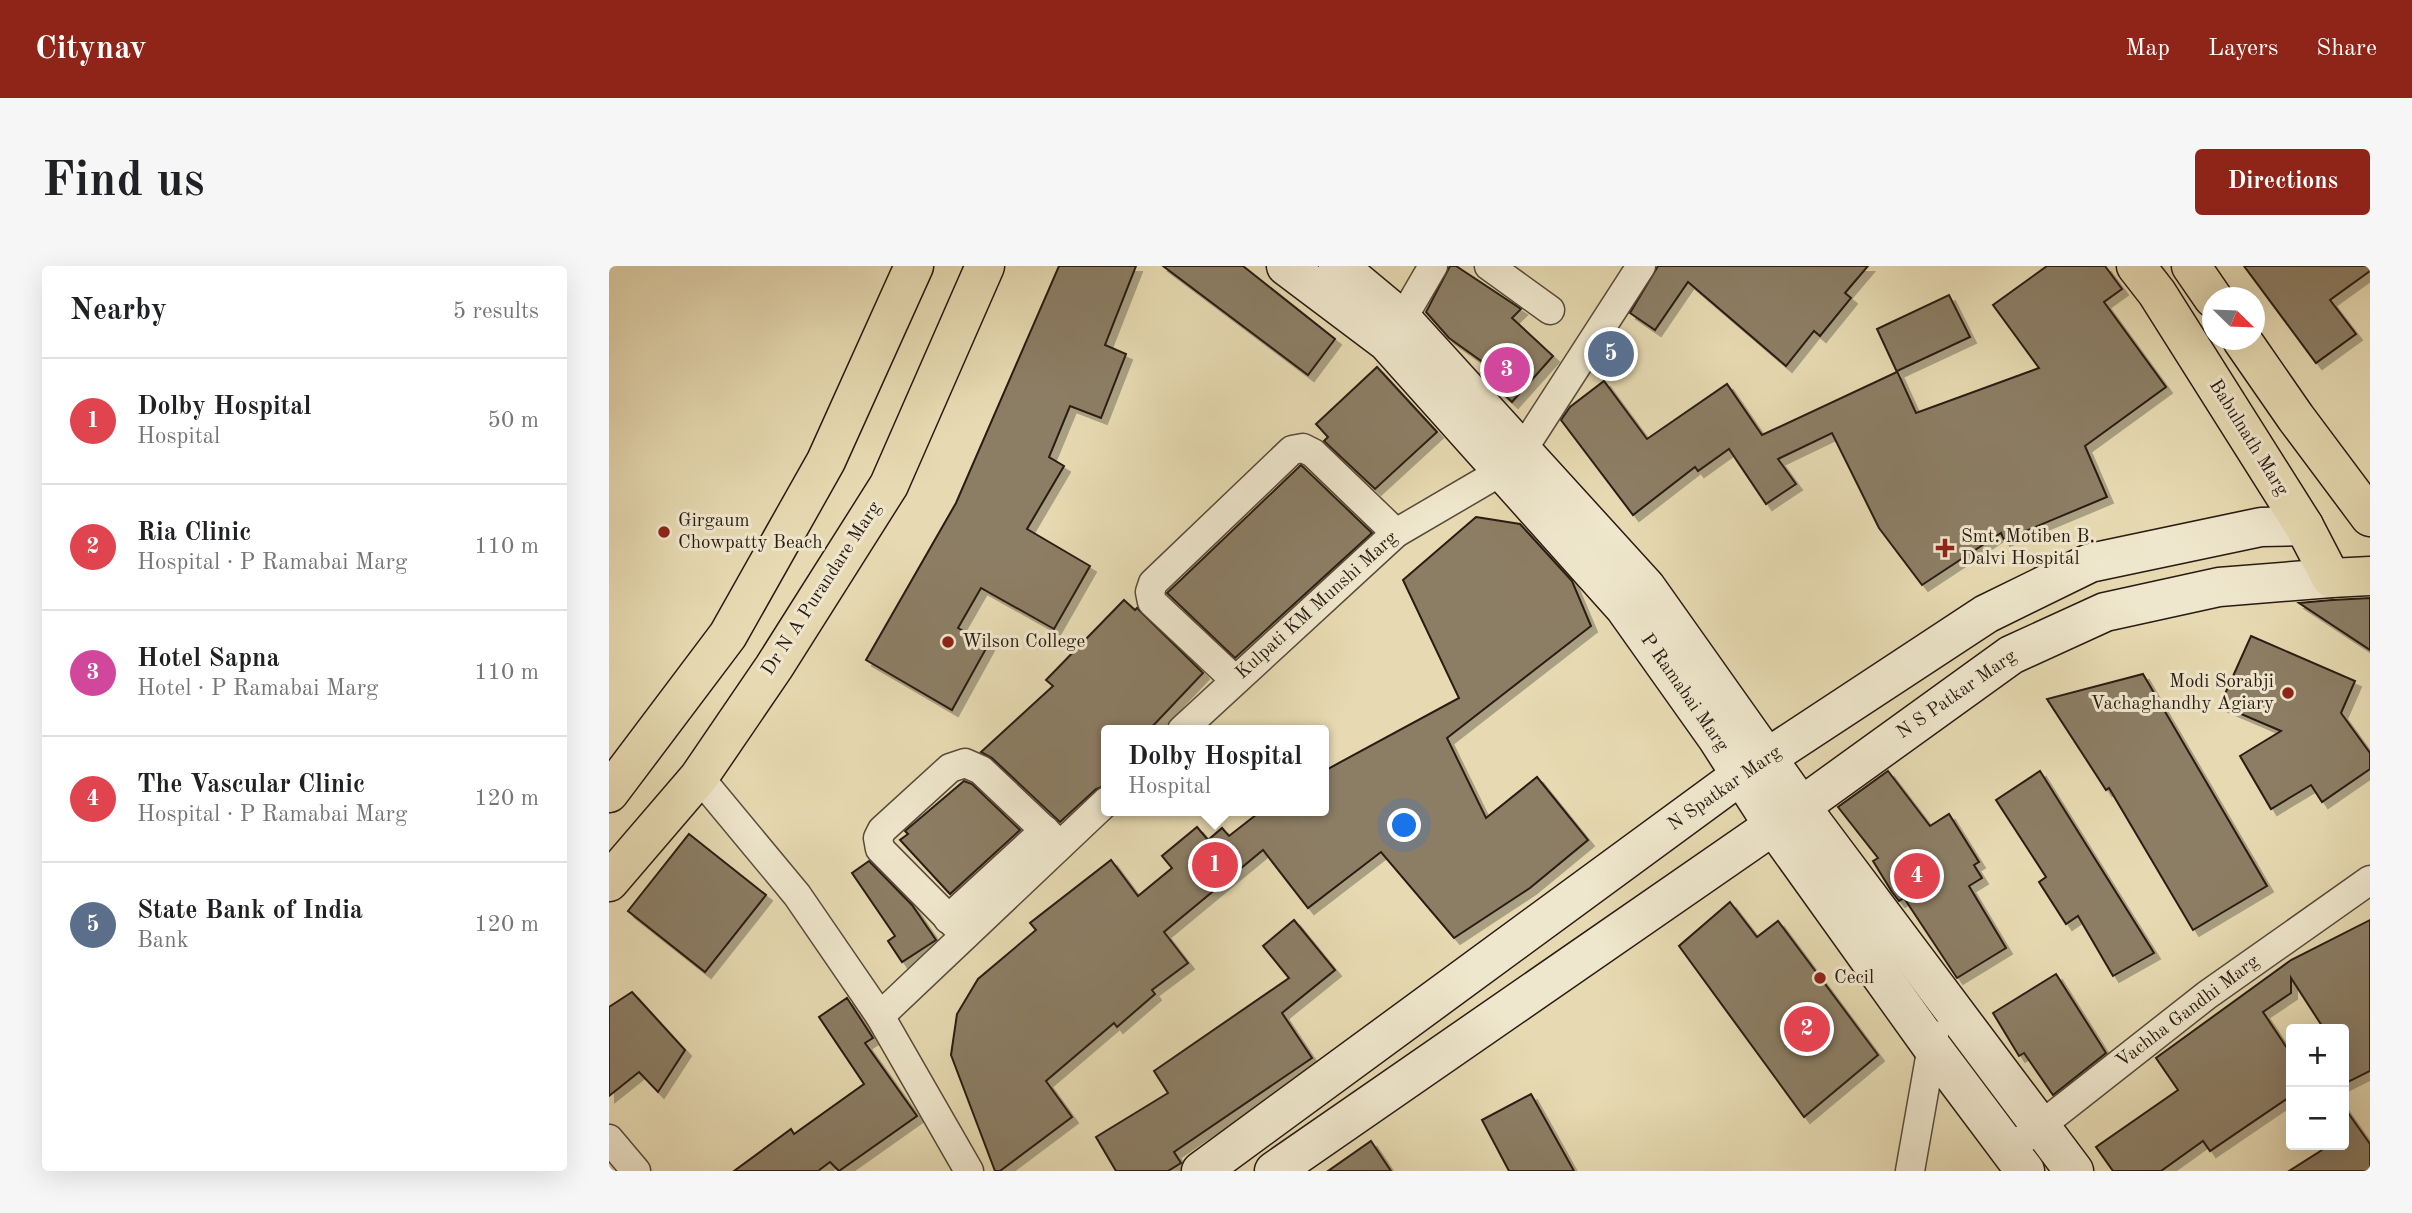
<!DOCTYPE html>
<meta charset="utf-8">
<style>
:root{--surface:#fff;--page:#f6f6f6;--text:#202124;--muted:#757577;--line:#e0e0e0;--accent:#8f2418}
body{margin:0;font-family:"Old Standard TT",serif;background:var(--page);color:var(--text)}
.controls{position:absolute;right:21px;bottom:21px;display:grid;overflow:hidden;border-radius:7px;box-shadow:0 7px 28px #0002}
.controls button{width:63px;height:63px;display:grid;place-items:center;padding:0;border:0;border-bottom:2px solid var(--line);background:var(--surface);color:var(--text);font:35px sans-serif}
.compass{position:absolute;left:1593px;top:21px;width:63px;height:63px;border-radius:50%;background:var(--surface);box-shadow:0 7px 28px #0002;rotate:113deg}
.you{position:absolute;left:796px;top:560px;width:24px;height:24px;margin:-18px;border:5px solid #fff;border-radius:50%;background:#1a73e8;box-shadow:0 0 0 10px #1a73e833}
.badge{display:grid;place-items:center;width:46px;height:46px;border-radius:50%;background:var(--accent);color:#fff;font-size:23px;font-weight:700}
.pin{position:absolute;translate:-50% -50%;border:4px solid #fff;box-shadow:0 2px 7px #0006}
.popup{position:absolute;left:492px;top:459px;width:228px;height:91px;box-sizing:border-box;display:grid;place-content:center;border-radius:7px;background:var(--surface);filter:drop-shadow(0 2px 5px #0005);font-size:23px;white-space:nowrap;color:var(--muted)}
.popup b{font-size:26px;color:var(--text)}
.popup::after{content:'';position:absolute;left:50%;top:100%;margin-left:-14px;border:14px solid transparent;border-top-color:var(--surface)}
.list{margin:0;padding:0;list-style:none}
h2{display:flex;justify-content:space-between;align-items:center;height:91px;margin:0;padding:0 28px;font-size:30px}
h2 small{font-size:23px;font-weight:400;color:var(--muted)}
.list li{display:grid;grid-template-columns:46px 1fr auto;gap:21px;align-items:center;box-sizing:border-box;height:126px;padding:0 28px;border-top:2px solid var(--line)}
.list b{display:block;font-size:26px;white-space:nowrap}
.list p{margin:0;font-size:23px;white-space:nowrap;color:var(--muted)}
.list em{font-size:23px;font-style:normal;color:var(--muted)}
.map{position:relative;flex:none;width:1761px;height:905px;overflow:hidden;border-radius:7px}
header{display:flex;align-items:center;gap:42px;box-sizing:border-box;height:98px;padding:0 35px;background:var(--accent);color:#fff}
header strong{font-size:33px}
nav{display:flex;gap:38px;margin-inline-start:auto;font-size:24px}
.intro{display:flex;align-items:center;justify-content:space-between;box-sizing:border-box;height:168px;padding:0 42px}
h1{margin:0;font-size:49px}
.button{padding:18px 32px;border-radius:7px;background:var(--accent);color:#fff;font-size:24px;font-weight:700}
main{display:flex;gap:42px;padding:0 42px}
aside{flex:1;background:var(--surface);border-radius:7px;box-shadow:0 7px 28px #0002}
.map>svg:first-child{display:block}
</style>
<header>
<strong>Citynav</strong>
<nav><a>Map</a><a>Layers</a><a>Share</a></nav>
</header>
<div class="intro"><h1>Find us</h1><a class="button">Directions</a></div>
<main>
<aside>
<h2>Nearby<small>5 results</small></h2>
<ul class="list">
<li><span class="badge" style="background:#e0444e">1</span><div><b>Dolby Hospital</b><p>Hospital</p></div><em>50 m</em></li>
<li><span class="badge" style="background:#e0444e">2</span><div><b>Ria Clinic</b><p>Hospital · P Ramabai Marg</p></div><em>110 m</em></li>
<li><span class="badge" style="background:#d1479c">3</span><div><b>Hotel Sapna</b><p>Hotel · P Ramabai Marg</p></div><em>110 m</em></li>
<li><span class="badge" style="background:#e0444e">4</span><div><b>The Vascular Clinic</b><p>Hospital · P Ramabai Marg</p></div><em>120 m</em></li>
<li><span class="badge" style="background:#5c6f8a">5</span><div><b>State Bank of India</b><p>Bank</p></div><em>120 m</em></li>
</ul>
</aside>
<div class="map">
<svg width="1761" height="905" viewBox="0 0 1761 905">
<defs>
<filter id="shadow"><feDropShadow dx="6" dy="6" stdDeviation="0" flood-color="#0004"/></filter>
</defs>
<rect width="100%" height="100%" fill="#e7dab2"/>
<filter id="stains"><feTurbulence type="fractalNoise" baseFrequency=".00286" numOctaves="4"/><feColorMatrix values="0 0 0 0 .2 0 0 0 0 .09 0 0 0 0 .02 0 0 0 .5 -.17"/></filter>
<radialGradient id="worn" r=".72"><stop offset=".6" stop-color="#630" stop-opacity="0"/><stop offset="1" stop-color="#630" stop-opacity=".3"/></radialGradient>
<g fill="#8c7e65" stroke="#291b12" stroke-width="2" filter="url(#shadow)">
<polygon points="450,0 527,0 496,79 517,88 492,152 461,140 440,191 455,200 418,263 481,300 445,363 372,322 349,362 379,379 343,444 257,394 347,237"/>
<polygon points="554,0 634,0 726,73 699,109"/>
<polygon points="841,0 847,0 912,43 903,52 944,90 903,136 872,107 879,100 840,72 817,46"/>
<polygon points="1049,0 1259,0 1236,27 1242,32 1211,70 1205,65 1177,100 1079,16 1046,64 1021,47"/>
<polygon points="1438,0 1496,0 1513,23 1495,36 1557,121 1476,180 1498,231 1395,274 1392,267 1313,319 1270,262 1223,167 1169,193 1187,218 1157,238 1120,183 1089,205 1086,201 1024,249 952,154 961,141 995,115 1038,173 1118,118 1153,169 1288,106 1268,63 1340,29 1361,71 1288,105 1307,147 1430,102 1384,39"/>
<polygon points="1635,0 1761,0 1761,5 1721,34 1747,68 1707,97"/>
<polygon points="768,101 828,166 766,223 715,175 719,171 707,158"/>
<polygon points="692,199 763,267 626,392 558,327"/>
<polygon points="867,251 911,258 963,315 982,360 838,472 877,552 928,511 979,574 921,622 845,672 772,586 699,642 654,584 555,666 579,697 543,724 546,728 508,761 505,757 437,815 463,851 391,905 386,905 342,789 348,748 369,713 427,664 421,657 502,594 529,630 563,602 553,590 588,561 599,574 613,562 620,570 652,545 715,545 715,505 850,432 794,314"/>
<polygon points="1761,332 1761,384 1690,337 1723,334"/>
<polygon points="515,334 526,344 528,342 594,407 540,464 498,464 498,519 487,523 451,556 383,492 372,486 444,420 437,414"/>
<polygon points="1642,370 1746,415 1732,447 1761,487 1761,503 1713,536 1702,519 1662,543 1631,490 1672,465 1611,439"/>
<polygon points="1534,408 1658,620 1584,664 1500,522 1497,524 1438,433"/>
<polygon points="1279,505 1321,560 1340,548 1370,596 1365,599 1373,612 1360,620 1397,682 1348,712 1295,632 1290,635 1283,626 1264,595 1269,592 1229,541"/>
<polygon points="1431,505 1545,687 1504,710 1469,650 1457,658 1430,616 1437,611 1387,534"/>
<polygon points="355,515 363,518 411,564 341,628 291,574 299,568 296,565"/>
<polygon points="80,568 157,629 96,706 19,645"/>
<polygon points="260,595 303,639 327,674 293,696 279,675 286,670 243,607"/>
<polygon points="1121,636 1148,671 1169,655 1269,789 1195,851 1070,680"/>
<polygon points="685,654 726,704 673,747 703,792 565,886 572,897 559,905 507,905 487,871 559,827 545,805 680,712 654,680"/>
<polygon points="1761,654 1761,805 1735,818 1735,763 1715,763 1682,712 1682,727 1654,746 1682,788 1682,830 1601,885 1594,875 1552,905 1504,905 1487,881 1569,824 1547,792 1682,694"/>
<polygon points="1447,708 1497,787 1444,829 1415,787 1410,790 1384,747"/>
<polygon points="23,726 76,784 49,826 30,806 0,830 0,741"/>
<polygon points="238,732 264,772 256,777 308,850 230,905 221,896 209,905 125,905 182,863 185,868 255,818 210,751"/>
<polygon points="922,828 965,905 900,905 873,854"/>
<polygon points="1735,841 1761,878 1761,905 1680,905 1721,879 1735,879"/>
<polygon points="762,875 782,905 719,905"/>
</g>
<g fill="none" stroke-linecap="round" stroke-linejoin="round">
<g stroke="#584b3a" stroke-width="31">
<g id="street">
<polyline points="880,0 941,44"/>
<polyline points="785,67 824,0"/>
<polyline points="626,414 543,336 541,326 544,317 683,184 694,182 704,187 787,267"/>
<polyline points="573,464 787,267 893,205 914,183 1032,0"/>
<polyline points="90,511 188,629 271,750 360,905"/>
<polyline points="339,653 436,564"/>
<polyline points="356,669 271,583 269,572 273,564 341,502 356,497 372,504 451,579"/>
<polyline points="271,750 498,535"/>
<polyline points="1416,872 1598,729 1761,614"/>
<polyline points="0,873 27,905"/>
<polyline points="1301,905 1325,769"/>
</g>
</g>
<g stroke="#291b12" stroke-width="41">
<g id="secondary">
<polyline points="677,0 778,76 1015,341 1108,472 1164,559 1323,781 1416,905"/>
<polyline points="729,0 794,54 1037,321 1207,561 1465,905"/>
<polyline points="592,905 1132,509 1377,348 1481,297 1652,261 1695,260"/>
<polyline points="665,905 1194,539 1402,389 1496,346 1610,321 1722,312"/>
</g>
</g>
<g stroke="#291b12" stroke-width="41">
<g id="primary">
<polyline points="1527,0 1548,27 1695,260 1722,312 1761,310"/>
<polyline points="1582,0 1604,32"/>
<polyline points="1633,74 1687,152 1761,251"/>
<polyline points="0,527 119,369 217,195 305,0"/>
<polyline points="0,616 90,511 165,401 280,219 376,0"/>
</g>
</g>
<use href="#street" stroke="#efe7cd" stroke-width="28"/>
<use href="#secondary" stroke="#efe7cd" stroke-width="38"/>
<use href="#primary" stroke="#e7dab2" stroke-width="38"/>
</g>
<g fill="#8f2418" stroke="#efe7cd" stroke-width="2.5">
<circle cx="55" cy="266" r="7"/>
<path d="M1332.5 271.5h7v7h7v7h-7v7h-7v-7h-7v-7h7z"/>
<circle cx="339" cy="376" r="7"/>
<circle cx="1679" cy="427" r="7"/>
<circle cx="1211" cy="712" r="7"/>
</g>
<g text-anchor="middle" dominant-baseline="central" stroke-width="6" stroke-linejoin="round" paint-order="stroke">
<g font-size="19" fill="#291b12" stroke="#efe7cd">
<text transform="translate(1639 172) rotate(58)">Babulnath Marg</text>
<text transform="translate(213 323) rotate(-57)">Dr N A Purandare Marg</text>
<text transform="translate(708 340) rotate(-42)">Kulpati KM Munshi Marg</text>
<text transform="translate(1075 427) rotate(55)">P Ramabai Marg</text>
<text transform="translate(1348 429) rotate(-35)">N S Patkar Marg</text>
<text transform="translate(1116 523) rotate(-35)">N Spatkar Marg</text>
<text transform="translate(1579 746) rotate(-37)">Vachha Gandhi Marg</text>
</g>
<g font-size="19" fill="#291b12" stroke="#efe7cd" text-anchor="start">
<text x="69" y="255">Girgaum<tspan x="69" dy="22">Chowpatty Beach</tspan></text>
<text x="1352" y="271">Smt. Motiben B.<tspan x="1352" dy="22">Dalvi Hospital</tspan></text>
<text x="353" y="376">Wilson College</text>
<text x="1665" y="416" text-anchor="end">Modi Sorabji<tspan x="1665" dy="22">Vachaghandhy Agiary</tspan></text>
<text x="1225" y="712">Cecil</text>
</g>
</g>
<rect width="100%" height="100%" filter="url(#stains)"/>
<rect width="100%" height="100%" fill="url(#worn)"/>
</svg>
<div class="controls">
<button>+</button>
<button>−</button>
</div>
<svg class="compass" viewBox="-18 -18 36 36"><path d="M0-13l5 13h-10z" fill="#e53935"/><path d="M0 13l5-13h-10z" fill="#757577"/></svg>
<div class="you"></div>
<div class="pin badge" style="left:606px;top:599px;background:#e0444e">1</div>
<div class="popup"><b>Dolby Hospital</b>Hospital</div>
<div class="pin badge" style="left:1198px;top:763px;background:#e0444e">2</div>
<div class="pin badge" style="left:898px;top:104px;background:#d1479c">3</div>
<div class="pin badge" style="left:1308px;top:610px;background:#e0444e">4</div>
<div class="pin badge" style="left:1002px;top:88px;background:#5c6f8a">5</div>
</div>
</main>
